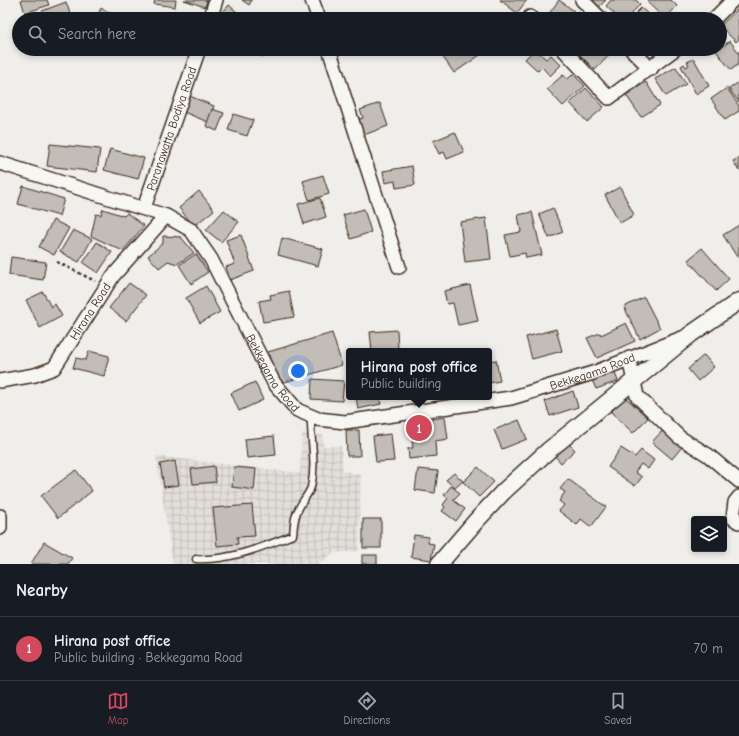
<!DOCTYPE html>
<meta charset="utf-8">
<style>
:root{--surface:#171b24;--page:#20242c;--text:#f1f3f6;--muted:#9ea1a6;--line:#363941;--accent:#d1495b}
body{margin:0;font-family:"Comic Neue",sans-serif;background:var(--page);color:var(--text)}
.controls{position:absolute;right:12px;bottom:12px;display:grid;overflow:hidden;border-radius:4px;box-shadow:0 2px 6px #0003}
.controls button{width:36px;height:36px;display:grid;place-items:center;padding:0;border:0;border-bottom:1px solid var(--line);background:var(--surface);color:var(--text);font:20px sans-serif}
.you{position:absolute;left:298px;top:371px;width:14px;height:14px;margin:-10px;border:3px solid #fff;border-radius:50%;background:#1a73e8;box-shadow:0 0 0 6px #1a73e833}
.badge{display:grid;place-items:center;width:26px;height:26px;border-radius:50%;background:var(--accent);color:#fff;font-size:13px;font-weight:700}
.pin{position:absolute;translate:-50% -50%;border:2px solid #fff;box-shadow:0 1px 4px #0006}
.popup{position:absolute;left:346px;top:348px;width:146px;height:52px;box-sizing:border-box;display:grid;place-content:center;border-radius:4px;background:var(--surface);filter:drop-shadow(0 1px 3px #0005);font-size:13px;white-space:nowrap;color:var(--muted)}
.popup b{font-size:15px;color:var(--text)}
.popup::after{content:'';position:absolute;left:50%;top:100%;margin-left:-8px;border:8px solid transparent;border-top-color:var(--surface)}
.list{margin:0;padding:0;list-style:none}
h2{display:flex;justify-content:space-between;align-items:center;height:52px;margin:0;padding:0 16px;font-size:17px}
h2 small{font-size:13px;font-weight:400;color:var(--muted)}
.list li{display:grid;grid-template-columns:26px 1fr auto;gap:12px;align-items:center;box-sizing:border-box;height:64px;padding:0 16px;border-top:1px solid var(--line)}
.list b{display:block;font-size:15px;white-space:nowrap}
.list p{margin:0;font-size:13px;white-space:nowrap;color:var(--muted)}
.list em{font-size:13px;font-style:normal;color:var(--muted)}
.icon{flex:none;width:22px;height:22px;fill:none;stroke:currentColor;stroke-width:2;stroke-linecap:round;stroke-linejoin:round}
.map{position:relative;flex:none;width:739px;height:564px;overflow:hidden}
.search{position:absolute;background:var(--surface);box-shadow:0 2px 6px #0003;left:12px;right:12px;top:12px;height:44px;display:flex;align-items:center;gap:10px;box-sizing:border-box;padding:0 14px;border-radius:22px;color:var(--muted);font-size:15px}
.sheet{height:116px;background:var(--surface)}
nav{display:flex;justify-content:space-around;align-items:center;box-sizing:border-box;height:56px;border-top:1px solid var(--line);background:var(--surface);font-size:11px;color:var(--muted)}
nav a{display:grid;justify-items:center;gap:2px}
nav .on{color:var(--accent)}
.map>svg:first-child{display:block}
</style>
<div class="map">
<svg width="739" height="564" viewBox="0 0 739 564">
<defs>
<pattern id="industrial-grid" width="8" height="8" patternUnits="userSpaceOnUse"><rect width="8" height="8" fill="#e2dfdb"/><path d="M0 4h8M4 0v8" fill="none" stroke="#c3c0bc"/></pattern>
</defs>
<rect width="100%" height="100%" fill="#efeeea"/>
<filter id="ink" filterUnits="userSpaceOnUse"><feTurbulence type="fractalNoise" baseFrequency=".025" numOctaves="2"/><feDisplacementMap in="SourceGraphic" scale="8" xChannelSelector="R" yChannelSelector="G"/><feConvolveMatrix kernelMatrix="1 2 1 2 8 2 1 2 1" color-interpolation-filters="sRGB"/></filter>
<g filter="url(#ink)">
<polygon fill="url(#industrial-grid)" points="302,433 323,435 323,446 341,446 343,471 361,475 359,551 333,553 319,564 173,564 156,456 300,473"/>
<g fill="#c2bdb7" stroke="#3b2a1e">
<polygon points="21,0 47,0 49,5 25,13"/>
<polygon points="155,0 176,0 175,7 154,4"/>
<polygon points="184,0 207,0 205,7"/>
<polygon points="242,0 252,0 249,5"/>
<polygon points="500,0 527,0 517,13"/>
<polygon points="559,0 574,11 567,19 545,19"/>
<polygon points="588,0 606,0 597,9"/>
<polygon points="611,0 636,0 640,4 627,19 620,19 606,6"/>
<polygon points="649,0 671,0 677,6 665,19 647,2"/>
<polygon points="66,2 72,19 45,19 42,11"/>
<polygon points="229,5 239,14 235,19 216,19"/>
<polygon points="101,8 123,19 96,19"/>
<polygon points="641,8 654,19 630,19"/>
<polygon points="738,9 739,39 736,42 720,26"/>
<polygon points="579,12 586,18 588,16 591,19 573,19"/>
<polygon points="730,41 739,53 739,64 731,70 716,51"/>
<polygon points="256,49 271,49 262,57"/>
<polygon points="454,49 476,49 480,55 454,73 443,57"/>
<polygon points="535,49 546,59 551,55 561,65 550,76 542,67 538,71 525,59"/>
<polygon points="584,49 615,49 595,70 579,54"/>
<polygon points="654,49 663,49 658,53"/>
<polygon points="694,59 709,86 696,94 681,66 684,64 686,67 689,65 687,62"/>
<polygon points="676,67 686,84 666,96 655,79"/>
<polygon points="573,74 585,86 563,106 547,89 563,75 568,79"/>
<polygon points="646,82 660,105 641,117 626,95"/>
<polygon points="739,82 739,102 729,89"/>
<polygon points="586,88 604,107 587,122 570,103"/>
<polygon points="727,88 739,106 739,111 725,120 711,99"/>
<polygon points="187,95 214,106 208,122 181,111"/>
<polygon points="380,103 388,126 361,136 355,120 363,118 360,110"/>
<polygon points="212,109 224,113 217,131 206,126"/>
<polygon points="233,114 253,120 247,136 228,130"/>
<polygon points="455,132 464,152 447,159 444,152 439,154 433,141"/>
<polygon points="50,144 100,149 97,172 47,166"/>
<polygon points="110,149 144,158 138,179 104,170"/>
<polygon points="739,158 739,171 733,161"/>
<polygon points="412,166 415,185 396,188 395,181 385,183 383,171"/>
<polygon points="323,175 329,194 309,200 303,181"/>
<polygon points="23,186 64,199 59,216 18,204"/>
<polygon points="620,187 634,215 620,223 605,195"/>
<polygon points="199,191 214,210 194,226 179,208"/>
<polygon points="320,198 326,217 304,224 298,204"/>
<polygon points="553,208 563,232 549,238 539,214"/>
<polygon points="103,209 124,216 127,213 144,226 123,251 91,236 96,214 101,215"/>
<polygon points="364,209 371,232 351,239 343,215"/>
<polygon points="224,210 239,222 221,242 206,230"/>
<polygon points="532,212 542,255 526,258 525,253 510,256 505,235 521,232 518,215"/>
<polygon points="486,218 491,259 465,262 460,222"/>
<polygon points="53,220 69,228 54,255 39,247"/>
<polygon points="739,225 739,256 737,257 723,235"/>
<polygon points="73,230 92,239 79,262 60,252"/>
<polygon points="241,235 254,271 230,280 226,267 235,264 226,240"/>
<polygon points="163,236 181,237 194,253 177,264 168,261 159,268 148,256 163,243"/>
<polygon points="282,238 323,249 318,266 278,255"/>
<polygon points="97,242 112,252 98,273 83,263"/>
<polygon points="702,248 729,279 716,291 688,260"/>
<polygon points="196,254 208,272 191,284 179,265"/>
<polygon points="11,257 46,262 43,280 9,275"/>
<polygon points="129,283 146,295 126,321 109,308"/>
<polygon points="470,285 478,321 458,325 453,303 447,304 444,291"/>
<polygon points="206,286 220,312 200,323 186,298"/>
<polygon points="289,291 294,317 263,322 259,301 271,299 270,295"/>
<polygon points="43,292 51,307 55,304 62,316 40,328 26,300"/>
<polygon points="644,297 660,328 640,339 624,307"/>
<polygon points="626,323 635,341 597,358 587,338 600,333 601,335"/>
<polygon points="556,329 562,351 532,359 526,337"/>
<polygon points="397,330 398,349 372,351 370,332"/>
<polygon points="332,333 342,365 278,384 268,352"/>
<polygon points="89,351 109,356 104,376 73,368 76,358 86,360"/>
<polygon points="704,355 714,367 698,381 688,369"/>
<polygon points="496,360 500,381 489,383 489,361"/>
<polygon points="614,371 618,381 596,389 592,380"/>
<polygon points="312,379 344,381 342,401 311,399"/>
<polygon points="255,382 263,400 239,411 231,393"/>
<polygon points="573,391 578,407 550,416 545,401"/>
<polygon points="356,397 379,397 381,404 358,409"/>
<polygon points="625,397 648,418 633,433 611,412"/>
<polygon points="445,417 448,439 435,441 436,456 409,459 408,448 413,448 411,431 432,428 431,419"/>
<polygon points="519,420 527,439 502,449 494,430"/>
<polygon points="346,430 359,430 360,456 347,456"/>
<polygon points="662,431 682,447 672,459 652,442"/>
<polygon points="391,434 394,461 376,462 373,436"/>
<polygon points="274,436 276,455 247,458 245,439"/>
<polygon points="568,443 575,450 561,463 554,455"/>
<polygon points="621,448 635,457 641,450 654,460 648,469 641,464 635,472 642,477 635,486 608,467"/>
<polygon points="175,461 179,485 164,487 160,464"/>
<polygon points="214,466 216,482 193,484 191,469"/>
<polygon points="234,467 256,469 254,490 232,487"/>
<polygon points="478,467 494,482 479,497 463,482"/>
<polygon points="418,469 438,471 435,493 415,490"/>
<polygon points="76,470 92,491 58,518 41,496"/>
<polygon points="454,473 463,481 455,488 446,480"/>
<polygon points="568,479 606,507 591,527 581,519 577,525 559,511 564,505 559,501 565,492 560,489"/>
<polygon points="451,486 460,493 453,500 465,509 456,521 442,511 445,507 443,505 448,498 444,495"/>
<polygon points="252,505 255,536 237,537 238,544 217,546 213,508"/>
<rect x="363" y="519" width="18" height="29"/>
<polygon points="414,535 429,537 428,543 434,544 431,560 411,557"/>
<polygon points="44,542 72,558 68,564 31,564"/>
<rect x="362" y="555" width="15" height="9"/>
</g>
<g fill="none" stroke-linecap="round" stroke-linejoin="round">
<g stroke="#3b2a1e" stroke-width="9">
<path id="service" d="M196,559C230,561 262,547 293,535C294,525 294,516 299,508C302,501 309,494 311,487C317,463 310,440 311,416"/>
</g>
<g stroke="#3b2a1e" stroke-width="16">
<g id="minor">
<polyline points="312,0 319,19"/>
<polyline points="582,0 601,19"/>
<polyline points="530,17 532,19"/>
<polyline points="210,19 216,0"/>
<polyline points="714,19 733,0"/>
<polyline points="329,49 399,267"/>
<polyline points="563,49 609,98 675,49"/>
<polyline points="631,49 651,69"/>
<path id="s1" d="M0,163L166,216L191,230L211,259L274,383L297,410L318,419L345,422L511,398L593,373L682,338"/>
<path id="s2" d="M144,208L199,49"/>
<polyline points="629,358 637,396 679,437 708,455 739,481"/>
<path id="s3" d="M0,381L35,375L54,368L113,276L166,216"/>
<polyline points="739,497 735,502 733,518 739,522"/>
<polyline points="0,516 0,528"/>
</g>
</g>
<g stroke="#3b2a1e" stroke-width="19">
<polyline id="tertiary" points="439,564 476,521 504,491 549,450 691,334 739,301"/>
</g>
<polyline stroke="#3b2a1e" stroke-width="2.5" stroke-dasharray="3 3" stroke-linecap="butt" points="57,262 95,281"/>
<use href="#service" stroke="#f6f6f2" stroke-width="6"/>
<use href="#minor" stroke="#f6f6f2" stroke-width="13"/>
<use href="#tertiary" stroke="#f6f6f2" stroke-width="16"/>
</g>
</g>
<g text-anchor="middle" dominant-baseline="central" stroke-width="4" stroke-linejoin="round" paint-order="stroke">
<g font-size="12" fill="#3b2a1e" stroke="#f6f6f2">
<text stroke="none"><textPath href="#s2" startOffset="84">Paranawatta Bodiya Road</textPath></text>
<text stroke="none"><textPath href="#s3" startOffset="123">Hirana Road</textPath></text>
<text stroke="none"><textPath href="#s1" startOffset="368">Bekkegama Road</textPath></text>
<text stroke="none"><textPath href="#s1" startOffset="716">Bekkegama Road</textPath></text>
</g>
</g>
</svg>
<div class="controls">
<button><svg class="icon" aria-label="layers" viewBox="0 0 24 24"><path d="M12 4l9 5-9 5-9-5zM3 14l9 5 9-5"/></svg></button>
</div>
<div class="you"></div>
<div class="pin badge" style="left:419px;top:428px">1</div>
<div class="popup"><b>Hirana post office</b>Public building</div>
<div class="search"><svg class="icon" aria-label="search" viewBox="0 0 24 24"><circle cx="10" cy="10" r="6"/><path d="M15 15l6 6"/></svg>Search here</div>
</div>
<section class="sheet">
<h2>Nearby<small></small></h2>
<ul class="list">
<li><span class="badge">1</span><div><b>Hirana post office</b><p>Public building · Bekkegama Road</p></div><em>70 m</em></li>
</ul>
</section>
<nav>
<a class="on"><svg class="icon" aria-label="map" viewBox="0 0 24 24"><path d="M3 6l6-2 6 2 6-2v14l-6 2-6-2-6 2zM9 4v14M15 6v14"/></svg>Map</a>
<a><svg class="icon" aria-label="directions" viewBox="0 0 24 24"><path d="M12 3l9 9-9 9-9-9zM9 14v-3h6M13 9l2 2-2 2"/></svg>Directions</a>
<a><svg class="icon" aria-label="saved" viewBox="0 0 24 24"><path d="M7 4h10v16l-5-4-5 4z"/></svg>Saved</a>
</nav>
